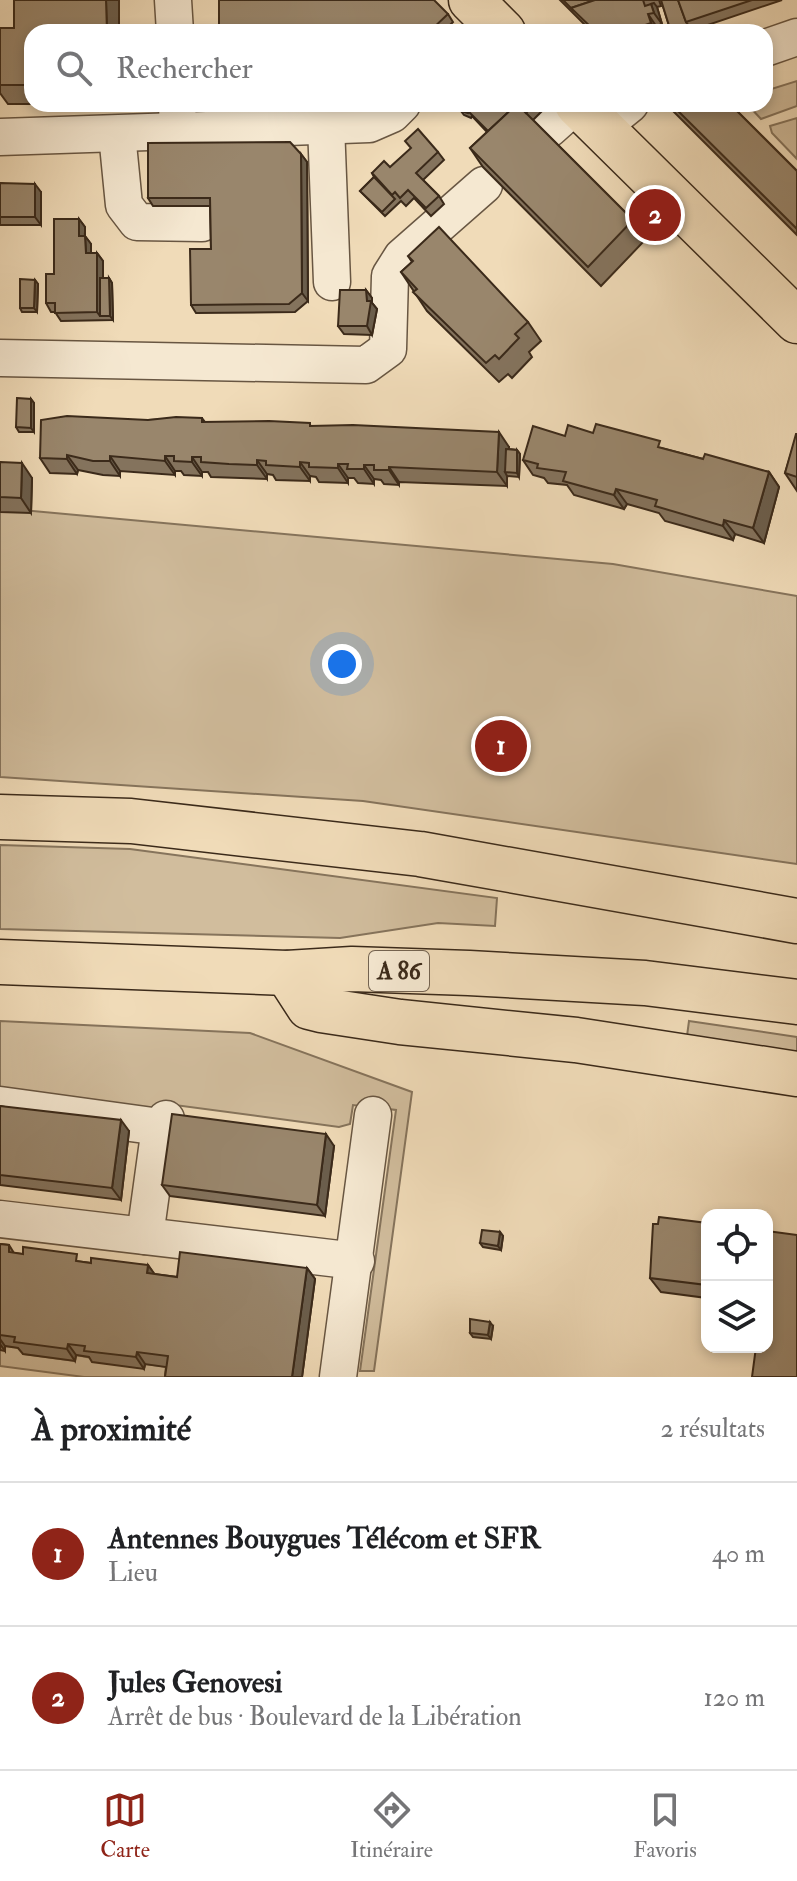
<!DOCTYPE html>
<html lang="fr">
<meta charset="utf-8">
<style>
:root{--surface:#fff;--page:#f6f6f6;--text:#202124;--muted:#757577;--line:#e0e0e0;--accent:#8f2418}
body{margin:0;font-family:"IM FELL Double Pica",serif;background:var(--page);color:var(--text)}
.controls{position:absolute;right:24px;bottom:24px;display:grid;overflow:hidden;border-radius:16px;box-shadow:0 4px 12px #0003}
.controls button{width:72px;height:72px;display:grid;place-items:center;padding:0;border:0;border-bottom:2px solid var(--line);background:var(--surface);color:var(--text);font:40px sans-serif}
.you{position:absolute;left:342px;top:664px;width:28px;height:28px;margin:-20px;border:6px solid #fff;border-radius:50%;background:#1a73e8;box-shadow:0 0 0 12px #1a73e833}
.badge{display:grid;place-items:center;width:52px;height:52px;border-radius:50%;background:var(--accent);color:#fff;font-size:26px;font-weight:700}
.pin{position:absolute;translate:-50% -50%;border:4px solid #fff;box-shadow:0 2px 8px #0006}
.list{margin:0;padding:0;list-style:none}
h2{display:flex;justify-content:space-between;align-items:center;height:104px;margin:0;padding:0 32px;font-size:34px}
h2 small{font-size:26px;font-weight:400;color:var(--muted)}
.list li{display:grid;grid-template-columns:52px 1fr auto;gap:24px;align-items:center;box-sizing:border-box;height:144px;padding:0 32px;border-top:2px solid var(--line)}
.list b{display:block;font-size:30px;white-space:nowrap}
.list p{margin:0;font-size:26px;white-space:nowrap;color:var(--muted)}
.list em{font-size:26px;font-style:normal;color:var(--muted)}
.icon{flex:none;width:44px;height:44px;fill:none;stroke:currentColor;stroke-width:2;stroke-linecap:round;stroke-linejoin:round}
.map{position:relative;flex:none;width:797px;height:1377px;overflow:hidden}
.search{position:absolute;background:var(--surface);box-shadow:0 4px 12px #0003;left:24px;right:24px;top:24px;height:88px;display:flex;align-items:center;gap:20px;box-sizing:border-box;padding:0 28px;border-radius:24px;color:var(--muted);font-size:30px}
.sheet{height:392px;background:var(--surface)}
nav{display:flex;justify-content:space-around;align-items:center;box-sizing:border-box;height:112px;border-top:2px solid var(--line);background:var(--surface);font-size:22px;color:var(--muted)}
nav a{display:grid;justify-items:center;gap:4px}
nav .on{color:var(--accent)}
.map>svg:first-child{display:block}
</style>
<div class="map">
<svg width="797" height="1377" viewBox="0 0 797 1377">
<rect width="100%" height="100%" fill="#f0dbb8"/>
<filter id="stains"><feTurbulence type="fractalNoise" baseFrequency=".0025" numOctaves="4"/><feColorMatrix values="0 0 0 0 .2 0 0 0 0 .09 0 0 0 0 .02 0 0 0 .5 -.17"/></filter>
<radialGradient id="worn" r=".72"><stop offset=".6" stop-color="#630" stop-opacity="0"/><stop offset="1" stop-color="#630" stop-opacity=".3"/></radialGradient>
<g fill="#d1bd9d" stroke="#86745c" stroke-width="2">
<polygon points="797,81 797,106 761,119 747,104 765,104 765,91"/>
<polygon points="797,118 797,159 772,133 770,126"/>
<polygon points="0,508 613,564 797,596 797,864 363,801 0,777"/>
<polygon points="0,845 130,849 497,898 495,926 438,923 340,938 0,929"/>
<polygon points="0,1021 250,1033 412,1092 374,1371 360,1371 396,1110 353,1105 350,1124 339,1127 175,1105 153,1115 0,1098"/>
<polygon points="689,1021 797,1037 797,1053 687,1036"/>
<polygon points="5,1346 23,1348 23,1354 74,1361 76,1355 144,1368 145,1364 176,1368 175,1377 84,1377 0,1366 0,1350 5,1350"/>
</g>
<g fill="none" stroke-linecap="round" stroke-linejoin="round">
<g stroke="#685642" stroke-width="39">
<g id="minor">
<polyline points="173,0 175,32"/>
<polyline points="765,48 797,37"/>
<polyline points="177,104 178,131 369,124 392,114 402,104"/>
<polyline points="614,117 630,104"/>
<polyline points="326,125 332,282"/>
<polyline points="549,129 577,104"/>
<polyline points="117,134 124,205 137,222 202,223"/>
<polyline points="0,137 178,131"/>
<polyline points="0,358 366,365 388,349 390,276 402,257 484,185"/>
<polyline points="0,1105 160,1127"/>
<polyline points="0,1219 356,1261"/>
<polyline points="145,1236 160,1127 166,1119"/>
<polyline points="338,1377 373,1115"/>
</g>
</g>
<g stroke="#3b2a1a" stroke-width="47">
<g id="major">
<polyline points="471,0 503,32"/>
<polyline points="577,104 797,321"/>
</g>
</g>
<g stroke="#3b2a1a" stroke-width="47">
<g id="highway">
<polyline points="0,817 131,821 420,854 797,921"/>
<polyline points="0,962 287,973 352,969 469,973 645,983 797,1002"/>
<polyline points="287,973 309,1007 321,1010 400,1022 576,1040 797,1074"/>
</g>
</g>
<use href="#minor" stroke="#f5e8d1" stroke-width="36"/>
<use href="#major" stroke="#f0dbb8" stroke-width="44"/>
<use href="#highway" stroke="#f0dbb8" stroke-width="44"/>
</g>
<g fill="#84735d" stroke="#3b2a1a" stroke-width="2">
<polygon points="14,0 119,0 119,32 32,32 32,104 105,104 8,104 0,93 0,28 14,28"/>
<polygon points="560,0 659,0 661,6 657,7 662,24 656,26 658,32 592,32"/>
<polygon points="661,0 782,0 687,32 671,32"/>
<polygon points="448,14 453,22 443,32 219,32"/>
<polygon points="476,104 539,104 543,110 533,120 633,220 646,239 601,286 483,167 470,148 487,132 472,116 471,118 464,115 461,111 472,105 473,107"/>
<polygon points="666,104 730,104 797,171 797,235"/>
<polygon points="438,152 444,160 423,180 439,196 444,204 431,216 414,198 406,206 401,201 385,216 360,191 374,177 372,173"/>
<polygon points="301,154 307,162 308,301 295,312 196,313 191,305 211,249 210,206 153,206 148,198"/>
<polygon points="0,183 41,192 41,225 0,225"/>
<polygon points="79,219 85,227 85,236 91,244 91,253 97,253 103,261 103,278 109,278 112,283 113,320 61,321 55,312 51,312 46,303"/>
<polygon points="408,256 528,322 541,341 529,352 532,357 512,378 508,374 499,382 427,311 401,272 412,262"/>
<polygon points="35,280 38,284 37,312 22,312 20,308"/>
<polygon points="366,290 372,298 372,303 377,309 372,335 344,334 338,326"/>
<polygon points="31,399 34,403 34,432 19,432 16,427"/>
<polygon points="202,418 205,422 313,426 509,447 509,449 517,450 520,454 519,477 507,476 507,486 399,482 399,485 384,484 381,480 374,479 374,484 358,483 354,478 348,478 348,483 319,482 316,477 310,476 310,481 276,480 273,475 267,474 267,479 211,477 208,472 202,472 202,476 184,475 181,471 175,471 175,475 120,471 120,476 103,475 78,470 77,474 50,473 40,458 148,420"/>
<polygon points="593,433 665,449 703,459 769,472 779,487 764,543 735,534 733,540 665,521 659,513 627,504 624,509 574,495 567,485 548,483 544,478 533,475 523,460 565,436"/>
<polygon points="797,434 797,491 785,473"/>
<polygon points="0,462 32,478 31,513 0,512"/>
<polygon points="517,741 516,753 486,751 483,746"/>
<polygon points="0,1106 129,1131 121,1200 0,1185"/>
<polygon points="334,1146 325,1216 170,1196 162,1185"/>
<polygon points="707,1223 707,1298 661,1292 650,1278"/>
<polygon points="500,1232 503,1236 501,1250 483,1247 480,1243"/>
<polygon points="0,1244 9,1245 14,1253 91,1263 148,1265 154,1274 177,1277 307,1268 315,1279 302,1377 165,1377 166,1367 145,1364 144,1369 92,1362 89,1357 76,1355 75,1361 23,1354 18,1348 5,1346 5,1351 0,1350"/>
<polygon points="493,1326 491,1339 473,1337 470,1333"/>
</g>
<g fill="#6b5e4c" stroke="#3b2a1a" stroke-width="2">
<polygon points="106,0 119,0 119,32 107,32"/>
<polygon points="654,3 657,7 662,24 654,13 651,4"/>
<polygon points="648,14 656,26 658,32 651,23"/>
<polygon points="301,154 307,162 308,301 302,293"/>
<polygon points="35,184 41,192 41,225 35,217"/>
<polygon points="79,219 85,227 85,244 79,236"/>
<polygon points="85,236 91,244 91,261 86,253"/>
<polygon points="97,253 103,261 103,316 100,316 97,312"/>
<polygon points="109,278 112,283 113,320 110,316"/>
<polygon points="35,280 38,284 37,312 34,308"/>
<polygon points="366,290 372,298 372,303 377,309 372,335 367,326"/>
<polygon points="31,399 34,403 34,432 31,428"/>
<polygon points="499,432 509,447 508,472 505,472 507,476 507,486 497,472"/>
<polygon points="517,450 520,454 519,477 517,473"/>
<polygon points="67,455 78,470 77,474 67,459"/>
<polygon points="110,456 120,471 120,476 110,461"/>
<polygon points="165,456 175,471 175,475 165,461"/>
<polygon points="192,457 202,472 202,476 192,462"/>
<polygon points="257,460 267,474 267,479 257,465"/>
<polygon points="300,462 310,476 310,481 300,467"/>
<polygon points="22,463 32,478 31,513 21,498"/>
<polygon points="338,464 348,478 348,483 338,468"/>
<polygon points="364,465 374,479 374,484 364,469"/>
<polygon points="389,467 399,482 399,485 389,470"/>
<polygon points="769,472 779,487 764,543 753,528"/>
<polygon points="616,489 627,504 624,509 614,495"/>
<polygon points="724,520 735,534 733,540 723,526"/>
<polygon points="514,736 517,741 516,753 513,749"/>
<polygon points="121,1120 129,1131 121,1200 112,1188"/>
<polygon points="326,1134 334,1146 325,1216 317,1205"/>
<polygon points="500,1232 503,1236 501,1250 498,1246"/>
<polygon points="148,1265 156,1276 147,1273"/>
<polygon points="307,1268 315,1279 302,1377 292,1377"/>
<polygon points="490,1322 493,1326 491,1339 488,1335"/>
<polygon points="0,1339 5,1346 5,1351 0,1344"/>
<polygon points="68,1344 76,1355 75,1361 67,1349"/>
<polygon points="137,1352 145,1364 144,1369 136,1357"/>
</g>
<g fill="#99866c" stroke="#3b2a1a" stroke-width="2">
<polygon points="14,0 106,0 107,32 32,32 32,85 0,85 0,28 14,28"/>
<polygon points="219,0 434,0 448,14 429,32 219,32"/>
<polygon points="563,0 595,0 571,8 574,11"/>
<polygon points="595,0 643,0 645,6 651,4 654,13 648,14 651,23 637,28 641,32 596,32 571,8"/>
<polygon points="661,0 679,0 678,0 686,22 689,26 671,32"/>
<polygon points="678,0 752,0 686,22"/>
<polygon points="462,104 472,105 468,113 461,111"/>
<polygon points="476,104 517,104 488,131 469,112"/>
<polygon points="517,104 633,220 588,267 470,148"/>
<polygon points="518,104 535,104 526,113"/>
<polygon points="671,104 730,104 797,171 797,229"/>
<polygon points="418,129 438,152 416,173 439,196 426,208 408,190 400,198 395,192 392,195 372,173 384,161 390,167 411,148 405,141"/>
<polygon points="290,142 301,154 302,293 289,304 191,305 190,249 211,249 210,198 148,198 148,143"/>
<polygon points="374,177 395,199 382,212 360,191"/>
<polygon points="0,183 35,184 35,217 0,217"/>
<polygon points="54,219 79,219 79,236 85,236 86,253 97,253 97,312 55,313 55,303 46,303 46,274 54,274"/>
<polygon points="439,227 528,322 515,334 519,338 499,359 495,355 486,363 413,292 417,289 401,272 413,261 408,256"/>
<polygon points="100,278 109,278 110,316 100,316"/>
<polygon points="20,279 35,280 34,308 20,308"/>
<polygon points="340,290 366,290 367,301 371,301 367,326 338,326"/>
<polygon points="17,398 31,399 31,428 16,427"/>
<polygon points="67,416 148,420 176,417 202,418 202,422 269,421 310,423 310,426 353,425 499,432 497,472 389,467 389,470 374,470 374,465 364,465 364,469 347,469 348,464 338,464 338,468 309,467 309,463 300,462 300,467 266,465 266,461 257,460 257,465 229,464 201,462 201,457 192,457 192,462 174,461 174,456 165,456 165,461 110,456 110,461 93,461 67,455 67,459 40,458 41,420"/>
<polygon points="596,424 660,441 658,447 703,459 705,454 769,472 753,528 724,520 723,526 655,506 657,500 616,489 614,495 563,481 566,472 537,468 538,464 523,460 533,426 565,436 568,425 593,433"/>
<polygon points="796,434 797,434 797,477 785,473"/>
<polygon points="506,449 517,450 517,473 505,472"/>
<polygon points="0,462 22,463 21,498 0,497"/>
<polygon points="484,734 514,736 513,749 483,746"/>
<polygon points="0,1106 121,1120 112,1188 0,1175"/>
<polygon points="172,1114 326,1134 317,1205 162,1185"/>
<polygon points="659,1217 707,1223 707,1285 650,1278 653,1224 658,1224"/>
<polygon points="482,1230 500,1232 498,1246 480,1243"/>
<polygon points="767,1231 797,1235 797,1377 752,1377 756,1347 767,1347"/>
<polygon points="0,1244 9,1245 9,1252 23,1254 23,1247 77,1254 76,1261 91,1263 91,1258 148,1265 147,1273 177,1277 180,1252 307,1268 292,1377 165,1377 168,1356 137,1352 136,1357 84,1351 85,1346 68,1344 67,1349 14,1342 15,1337 0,1335"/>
<polygon points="470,1319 490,1322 488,1335 470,1333"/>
</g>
<g text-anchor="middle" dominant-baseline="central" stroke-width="6" stroke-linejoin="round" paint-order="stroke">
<rect fill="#f5e8d1" stroke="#736351" stroke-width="2" x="369" y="951" width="60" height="40" rx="6"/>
<g font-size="24" font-weight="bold" fill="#3b2a1a">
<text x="399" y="971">A 86</text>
</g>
</g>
<rect width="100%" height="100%" filter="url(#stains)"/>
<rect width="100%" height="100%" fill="url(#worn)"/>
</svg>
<div class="controls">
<button><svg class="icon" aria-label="locate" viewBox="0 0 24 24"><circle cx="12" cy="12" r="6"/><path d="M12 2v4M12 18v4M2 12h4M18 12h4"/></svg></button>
<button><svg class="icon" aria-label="layers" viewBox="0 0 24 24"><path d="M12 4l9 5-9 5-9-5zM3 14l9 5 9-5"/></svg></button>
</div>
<div class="you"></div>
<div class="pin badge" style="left:501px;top:746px">1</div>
<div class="pin badge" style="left:655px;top:215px">2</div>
<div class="search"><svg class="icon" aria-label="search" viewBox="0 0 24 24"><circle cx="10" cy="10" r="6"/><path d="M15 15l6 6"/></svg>Rechercher</div>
</div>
<section class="sheet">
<h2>À proximité<small>2 résultats</small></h2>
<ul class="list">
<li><span class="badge">1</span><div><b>Antennes Bouygues Télécom et SFR</b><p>Lieu</p></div><em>40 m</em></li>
<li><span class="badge">2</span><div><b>Jules Genovesi</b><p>Arrêt de bus · Boulevard de la Libération</p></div><em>120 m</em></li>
</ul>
</section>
<nav>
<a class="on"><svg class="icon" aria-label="map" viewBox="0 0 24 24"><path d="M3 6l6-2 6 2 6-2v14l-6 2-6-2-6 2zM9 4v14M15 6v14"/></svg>Carte</a>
<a><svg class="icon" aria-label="directions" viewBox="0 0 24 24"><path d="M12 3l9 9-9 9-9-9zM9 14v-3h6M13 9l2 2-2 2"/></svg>Itinéraire</a>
<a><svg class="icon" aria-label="saved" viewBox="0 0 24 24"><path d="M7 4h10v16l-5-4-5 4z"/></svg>Favoris</a>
</nav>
